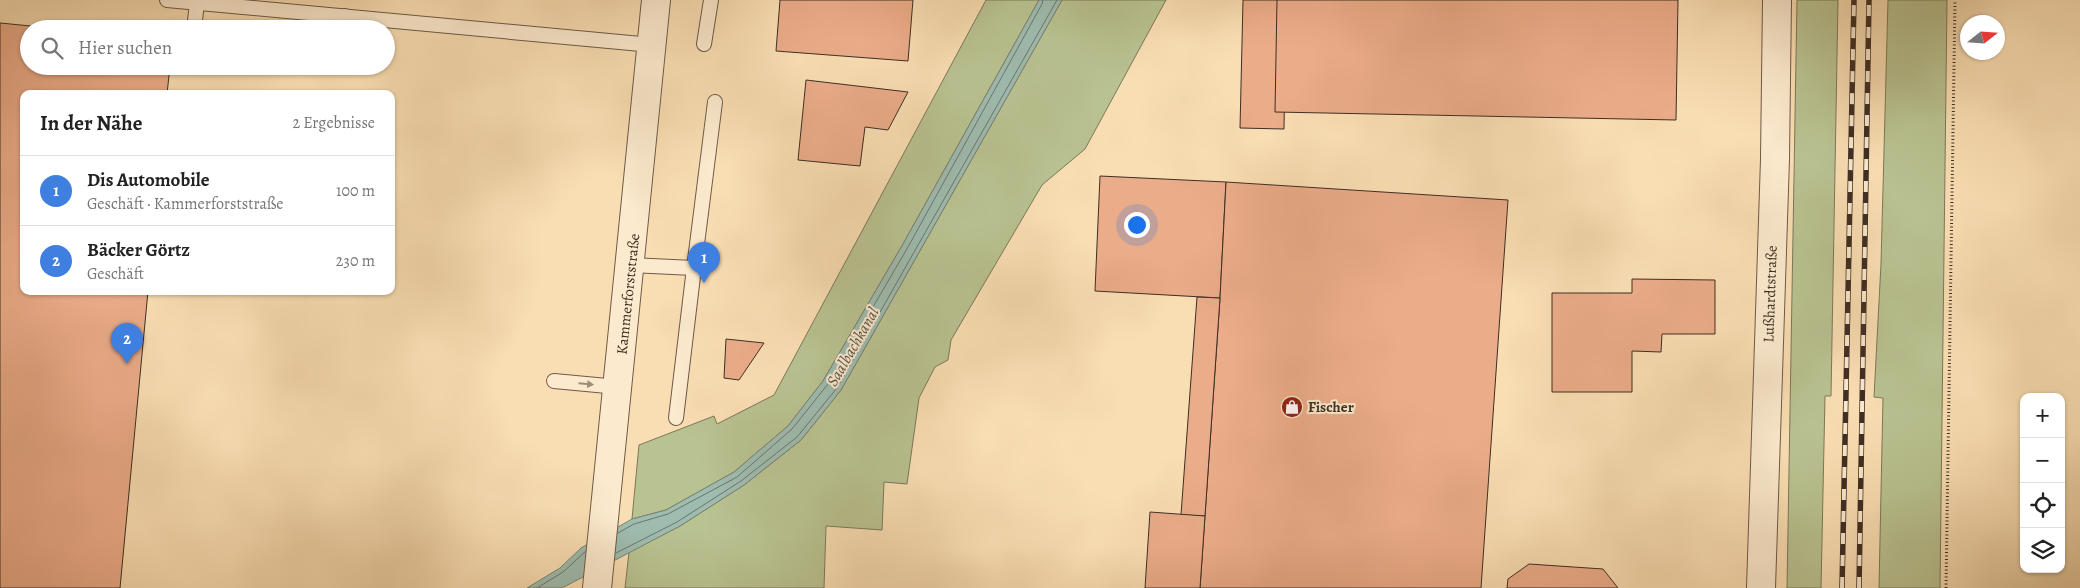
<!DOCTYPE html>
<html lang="de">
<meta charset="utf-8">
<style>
:root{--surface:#fff;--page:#f2f2f2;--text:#222;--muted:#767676;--line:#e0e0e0;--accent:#d93025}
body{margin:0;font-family:Alegreya,serif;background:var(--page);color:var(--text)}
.controls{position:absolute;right:15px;bottom:15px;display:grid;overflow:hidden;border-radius:10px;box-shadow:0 1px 4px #0004}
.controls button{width:45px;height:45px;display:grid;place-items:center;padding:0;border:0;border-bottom:1px solid var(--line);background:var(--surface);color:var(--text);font:25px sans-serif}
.compass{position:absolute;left:1960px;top:15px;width:45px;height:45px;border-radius:50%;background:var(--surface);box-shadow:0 1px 4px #0004;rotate:73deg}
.you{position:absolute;left:1136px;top:224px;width:18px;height:18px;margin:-12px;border:4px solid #fff;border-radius:50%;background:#1a73e8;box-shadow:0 0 0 8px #1a73e833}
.badge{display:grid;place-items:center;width:32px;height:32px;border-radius:50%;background:var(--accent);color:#fff;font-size:16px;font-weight:700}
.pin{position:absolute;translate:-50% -41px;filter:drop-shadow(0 1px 2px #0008)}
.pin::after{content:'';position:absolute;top:26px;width:18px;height:15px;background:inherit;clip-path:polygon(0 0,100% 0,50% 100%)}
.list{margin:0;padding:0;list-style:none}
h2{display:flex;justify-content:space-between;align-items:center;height:65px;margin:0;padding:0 20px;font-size:21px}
h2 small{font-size:16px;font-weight:400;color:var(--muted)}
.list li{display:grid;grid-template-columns:32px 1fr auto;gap:15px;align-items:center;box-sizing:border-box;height:70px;padding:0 20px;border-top:1px solid var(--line)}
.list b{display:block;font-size:19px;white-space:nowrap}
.list p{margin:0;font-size:16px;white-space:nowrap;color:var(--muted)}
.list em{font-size:16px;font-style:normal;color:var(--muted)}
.icon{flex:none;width:28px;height:28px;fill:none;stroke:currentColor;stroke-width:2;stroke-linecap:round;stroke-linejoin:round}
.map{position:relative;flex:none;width:2080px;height:588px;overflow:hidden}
.search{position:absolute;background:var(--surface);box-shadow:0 1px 4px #0004;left:20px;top:20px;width:375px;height:55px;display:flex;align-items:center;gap:12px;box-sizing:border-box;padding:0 18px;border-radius:28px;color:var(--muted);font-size:19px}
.panel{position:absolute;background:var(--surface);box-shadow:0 1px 4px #0004;left:20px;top:90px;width:375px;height:205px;border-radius:10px}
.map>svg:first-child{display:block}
</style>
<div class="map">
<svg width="2080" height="588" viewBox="0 0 2080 588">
<rect width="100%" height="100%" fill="#fadeb3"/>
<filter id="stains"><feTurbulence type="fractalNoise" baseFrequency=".004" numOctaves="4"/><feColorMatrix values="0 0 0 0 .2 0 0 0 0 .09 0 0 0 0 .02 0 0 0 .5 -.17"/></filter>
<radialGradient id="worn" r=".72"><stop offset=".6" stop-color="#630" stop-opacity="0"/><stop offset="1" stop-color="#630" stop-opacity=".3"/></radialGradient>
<g fill="#b9c291" stroke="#7c785a">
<polygon points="986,0 1039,0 903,244 823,381 788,426 734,472 666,510 632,519 639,445 714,416 717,424 774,395"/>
<polygon points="1062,0 1166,0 1085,149 1042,185 951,340 948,360 935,367 919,398 907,484 884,482 882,530 826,526 824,588 625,588 629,552 680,526 744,485 801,440 841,390"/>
<polygon points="1797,0 1838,0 1831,396 1825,396 1821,588 1787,588"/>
<polygon points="1888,0 1947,0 1940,588 1879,588 1883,398 1874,397 1881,264"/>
</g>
<polygon fill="#9ebcaf" stroke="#788377" points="1039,0 1062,0 841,390 801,440 744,485 680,526 562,588 527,588 560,568 581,548 632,519 666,510 734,472 788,426 823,381 903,244"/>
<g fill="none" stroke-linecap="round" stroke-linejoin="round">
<g stroke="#6e756a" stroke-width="1">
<polyline points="618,533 634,524 668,514 737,477 792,429 828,384 908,247 1042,4 1043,0"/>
<polyline points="616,553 677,522 741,481 797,437 837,388 1057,0"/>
<polyline points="537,588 563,572 586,551"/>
</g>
</g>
<g fill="#ebac89" stroke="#3e2e24">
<polygon points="780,0 913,0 908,61 776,51"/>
<polygon points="1243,0 1286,0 1284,129 1240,128"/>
<polygon points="1277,0 1678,0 1676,120 1275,112"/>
<polygon points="0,23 62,29 29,29 29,66 170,66 167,94 24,94 24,291 148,291 120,588 0,588"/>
<polygon points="806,80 908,92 888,130 865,127 860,166 798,160"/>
<polygon points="1100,176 1226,182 1220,298 1095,291"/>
<polygon points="1226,182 1508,200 1481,588 1200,588 1220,298"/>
<polygon points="1632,279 1715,280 1715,334 1662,334 1661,352 1632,351 1632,392 1552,392 1552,293 1632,293"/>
<polygon points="1197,297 1220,298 1205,516 1181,515"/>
<polygon points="726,339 764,343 739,380 724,378"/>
<polygon points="1150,512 1205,516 1200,588 1145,588"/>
<polygon points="1529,564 1603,569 1618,588 1507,588 1508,579"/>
</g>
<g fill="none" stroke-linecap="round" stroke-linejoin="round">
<g stroke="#6d5a48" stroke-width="16">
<g id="service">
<polyline points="167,0 652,45"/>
<polyline points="194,29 197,3"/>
<polyline points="342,29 345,16"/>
<polyline points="704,44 711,0"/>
<polyline points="630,265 694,268 715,102"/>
<polyline points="554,381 618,387"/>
<polyline points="676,418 694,268"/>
</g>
</g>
<g stroke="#6d5a48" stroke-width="30">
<polyline id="minor" points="1761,588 1775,159 1777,0"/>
</g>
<g stroke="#6d5a48" stroke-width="30">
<polyline id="tertiary" points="597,588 656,0"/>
</g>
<polyline stroke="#3e2e24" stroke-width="3" stroke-dasharray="1 2.5" stroke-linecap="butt" points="1946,588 1955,0"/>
<use href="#service" stroke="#fceace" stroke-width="14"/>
<use href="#minor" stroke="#fceace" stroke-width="28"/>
<use href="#tertiary" stroke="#fceace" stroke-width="28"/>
<g stroke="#3e2e24" stroke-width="5.5">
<g id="rail">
<polyline points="1842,588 1854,0"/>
<polyline points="1859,588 1869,0"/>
</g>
</g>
<use href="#rail" stroke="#fceace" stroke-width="4" stroke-dasharray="11" stroke-linecap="butt"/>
</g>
<defs><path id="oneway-solid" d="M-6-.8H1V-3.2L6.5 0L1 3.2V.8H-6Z" transform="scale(1.25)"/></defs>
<use fill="#9d8c79" href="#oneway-solid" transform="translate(586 384) rotate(5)"/>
<defs>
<g id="shop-disc" transform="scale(1.125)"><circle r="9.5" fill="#8f2418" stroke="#fceace"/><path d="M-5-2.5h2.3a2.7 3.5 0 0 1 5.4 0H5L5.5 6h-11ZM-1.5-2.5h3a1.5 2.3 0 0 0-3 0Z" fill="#fff"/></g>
</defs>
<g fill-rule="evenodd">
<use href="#shop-disc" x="1292" y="407"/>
</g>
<g text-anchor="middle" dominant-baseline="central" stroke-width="4" stroke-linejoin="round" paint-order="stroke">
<g font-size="15" fill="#3e2e24" stroke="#fceace">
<text transform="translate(628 294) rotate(-84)">Kammerforststraße</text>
<text transform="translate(1770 294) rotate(-88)">Lußhardtstraße</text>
</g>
<g font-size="15" font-weight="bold" fill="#3e2e24" stroke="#fceace" text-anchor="start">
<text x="1308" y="407">Fischer</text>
</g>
<g font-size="16" font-style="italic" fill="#565247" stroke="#fceace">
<text transform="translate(853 347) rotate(-60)">Saalbachkanal</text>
</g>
</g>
<rect width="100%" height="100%" filter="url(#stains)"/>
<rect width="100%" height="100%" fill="url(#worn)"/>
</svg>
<div class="controls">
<button>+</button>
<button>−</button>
<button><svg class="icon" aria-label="locate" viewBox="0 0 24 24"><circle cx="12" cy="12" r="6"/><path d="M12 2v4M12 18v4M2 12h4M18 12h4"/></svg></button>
<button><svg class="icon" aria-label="layers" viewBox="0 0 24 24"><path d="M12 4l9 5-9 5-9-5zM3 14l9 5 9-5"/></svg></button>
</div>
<svg class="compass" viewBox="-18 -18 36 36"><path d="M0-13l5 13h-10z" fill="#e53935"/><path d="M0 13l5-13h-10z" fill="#767676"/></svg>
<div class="you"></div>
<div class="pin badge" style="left:704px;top:283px;background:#3f7fe0">1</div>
<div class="pin badge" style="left:127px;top:364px;background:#3f7fe0">2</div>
<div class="search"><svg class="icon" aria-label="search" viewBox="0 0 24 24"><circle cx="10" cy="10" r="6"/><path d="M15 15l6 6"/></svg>Hier suchen</div>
<section class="panel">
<h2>In der Nähe<small>2 Ergebnisse</small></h2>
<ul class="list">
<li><span class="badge" style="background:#3f7fe0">1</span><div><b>Dis Automobile</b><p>Geschäft · Kammerforststraße</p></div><em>100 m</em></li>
<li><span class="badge" style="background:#3f7fe0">2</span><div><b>Bäcker Görtz</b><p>Geschäft</p></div><em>230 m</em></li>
</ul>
</section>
</div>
